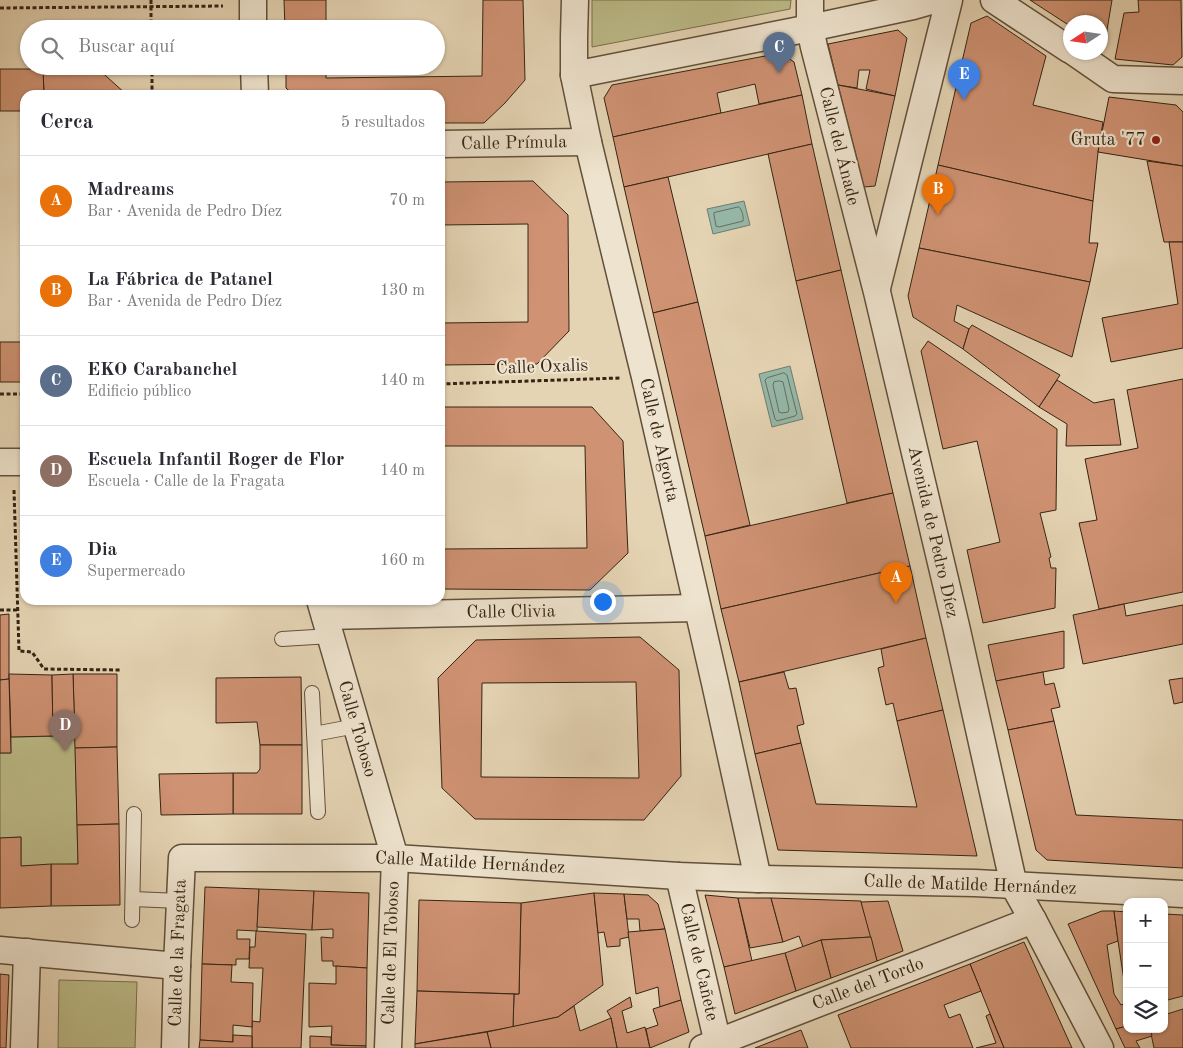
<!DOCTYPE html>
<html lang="es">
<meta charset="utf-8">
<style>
:root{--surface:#fff;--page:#f7f7f7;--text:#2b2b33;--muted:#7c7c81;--line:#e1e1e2;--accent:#2563eb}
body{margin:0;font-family:"Old Standard TT",serif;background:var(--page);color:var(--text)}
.controls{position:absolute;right:15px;bottom:15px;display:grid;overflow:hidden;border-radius:10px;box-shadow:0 1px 4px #0004}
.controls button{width:45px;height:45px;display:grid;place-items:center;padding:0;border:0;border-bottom:1px solid var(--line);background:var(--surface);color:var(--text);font:25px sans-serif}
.compass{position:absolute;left:1063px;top:15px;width:45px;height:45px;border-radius:50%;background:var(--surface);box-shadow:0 1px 4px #0004;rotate:258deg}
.you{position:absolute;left:602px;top:601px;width:18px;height:18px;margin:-12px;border:4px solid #fff;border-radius:50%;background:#1a73e8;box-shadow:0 0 0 8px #1a73e833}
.badge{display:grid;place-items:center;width:32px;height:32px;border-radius:50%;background:var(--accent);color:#fff;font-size:16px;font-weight:700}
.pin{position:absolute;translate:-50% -41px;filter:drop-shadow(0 1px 2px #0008)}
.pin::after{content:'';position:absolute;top:26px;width:18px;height:15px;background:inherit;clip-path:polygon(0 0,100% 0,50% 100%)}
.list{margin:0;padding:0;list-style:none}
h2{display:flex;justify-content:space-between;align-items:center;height:65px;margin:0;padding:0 20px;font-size:21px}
h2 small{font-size:16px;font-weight:400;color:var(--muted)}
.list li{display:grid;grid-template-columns:32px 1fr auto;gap:15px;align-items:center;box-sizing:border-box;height:90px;padding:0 20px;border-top:1px solid var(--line)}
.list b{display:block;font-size:19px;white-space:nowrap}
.list p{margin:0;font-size:16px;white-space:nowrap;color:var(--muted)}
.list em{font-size:16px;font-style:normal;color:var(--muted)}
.icon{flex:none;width:28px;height:28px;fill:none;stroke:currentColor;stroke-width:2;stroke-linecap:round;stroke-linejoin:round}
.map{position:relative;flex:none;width:1183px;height:1048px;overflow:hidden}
.search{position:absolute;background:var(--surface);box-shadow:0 1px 4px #0004;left:20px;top:20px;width:425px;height:55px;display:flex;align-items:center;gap:12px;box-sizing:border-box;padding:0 18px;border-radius:28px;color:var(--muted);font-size:19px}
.panel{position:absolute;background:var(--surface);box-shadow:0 1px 4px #0004;left:20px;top:90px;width:425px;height:515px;border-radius:15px}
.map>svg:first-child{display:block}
</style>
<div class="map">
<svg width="1183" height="1048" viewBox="0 0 1183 1048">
<rect width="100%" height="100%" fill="#e5d4b4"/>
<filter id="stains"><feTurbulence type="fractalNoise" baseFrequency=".004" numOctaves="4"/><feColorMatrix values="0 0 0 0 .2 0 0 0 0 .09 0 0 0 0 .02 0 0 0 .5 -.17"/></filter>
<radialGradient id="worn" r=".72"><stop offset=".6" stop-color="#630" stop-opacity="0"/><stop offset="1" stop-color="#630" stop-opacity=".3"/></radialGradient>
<g fill="#bcbb88" stroke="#78704e">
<polygon points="592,0 791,0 790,9 592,47"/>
<polygon points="75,736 78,864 21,866 21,837 0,838 0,753 11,753 11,737"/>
<polygon points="59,980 137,982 135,1048 58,1048"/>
</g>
<g fill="#96b8a9" stroke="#6f7d6d">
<polygon points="744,201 750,225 713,234 707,209"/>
<polygon points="790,366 803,419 772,427 759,374"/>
</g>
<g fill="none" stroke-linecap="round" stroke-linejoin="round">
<g stroke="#666e5e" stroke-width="1">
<path d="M739,207C742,209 744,218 743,221L719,227L716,226L714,215V213Z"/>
<polygon points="784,373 787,375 797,414 795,416 777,421 775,419 765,380 767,378"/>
<polygon points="780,381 783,382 789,409 788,412 782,413 779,412 773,385 774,382"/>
</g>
</g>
<g fill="#cf9273" stroke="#352413" fill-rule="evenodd">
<polygon points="284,0 326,0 326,29 285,29"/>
<polygon points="483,0 523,0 525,80 505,103 484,123 440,123 440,95 294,95 286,88 286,66 326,66 326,78 482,76"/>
<polygon points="1030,0 1112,0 1104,48 1100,46 1100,22 1070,22 1070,26"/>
<polygon points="1138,0 1181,0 1182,57 1173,65 1115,59 1124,13 1139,12"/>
<polygon points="987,16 1046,56 1033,105 1103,122 1098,152 1093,201 938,165 971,23"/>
<polygon points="898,30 907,38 895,96 866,89 870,70 859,70 857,88 838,85 828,44"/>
<polygon points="781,53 794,62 802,95 759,104 755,84 717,93 721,113 613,137 604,98 612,85"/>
<polygon points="96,67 127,95 44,95 43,69"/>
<polygon points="0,69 43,69 44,95 25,95 25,111 0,111"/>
<polygon points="838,85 895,96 875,186 864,187"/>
<polygon points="802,95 812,144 624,187 613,137"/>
<polygon points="1109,97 1176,105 1183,112 1183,166 1098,152"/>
<polygon points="812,144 841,270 796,281 768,154"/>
<polygon points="1147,161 1183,166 1183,242 1164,242"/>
<polygon points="938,165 1093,201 1089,243 1098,243 1090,282 919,248"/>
<polygon points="668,177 698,302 653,313 624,187"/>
<polygon points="533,181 568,215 569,331 537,364 440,365 440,323 528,322 528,224 440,225 440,182"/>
<polygon points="1169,242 1183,242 1183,348 1111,362 1102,318 1178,304"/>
<polygon points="919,248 1090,282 1072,357 957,305 954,321 969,329 963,349 913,317 908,296"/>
<polygon points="841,270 893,493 847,503 796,281"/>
<polygon points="698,302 750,525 705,536 653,313"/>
<polygon points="972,325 1060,375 1039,407 963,349 969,329"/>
<polygon points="928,341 1057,429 1056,510 1040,513 1051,557 1049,558 1051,568 1056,568 1055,608 983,623 967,550 1000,542 977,441 943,449 921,351"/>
<rect x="0" y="342" width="25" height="40"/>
<polygon points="1183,379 1183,592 1099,609 1079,523 1097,520 1085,459 1138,448 1127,390"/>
<polygon points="1057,380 1094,403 1114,399 1121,445 1066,446 1067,424 1039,407"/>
<polygon points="440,407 592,407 623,441 628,553 590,590 440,589 440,549 587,548 585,446 440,446"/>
<polygon points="893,493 910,566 721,609 705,536"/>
<polygon points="910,566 926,638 739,682 721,609"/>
<polygon points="1124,604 1126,616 1183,605 1183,644 1083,664 1073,615"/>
<polygon points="9,614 9,679 0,680 0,615"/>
<polygon points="1064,631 1064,668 996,681 988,645"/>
<path d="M640,637L679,670L681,776L644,820L475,819L442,788L438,678L476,640ZM636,682L639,778L481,777L482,683Z"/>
<polygon points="926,638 943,710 897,721 893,703 886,705 878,668 884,666 881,649"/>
<polygon points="784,672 789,689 796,688 804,724 797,726 801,743 755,754 739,682"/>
<polygon points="1043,672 1045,685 1054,683 1060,707 1051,709 1054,721 1008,730 996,681"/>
<polygon points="9,674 52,675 53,736 11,737"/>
<polygon points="73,674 117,674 117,747 75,748"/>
<polygon points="73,674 75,736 53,736 52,675"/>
<polygon points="301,677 302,745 260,745 257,722 216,723 216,678"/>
<polygon points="1183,678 1183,702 1174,704 1169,680"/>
<polygon points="9,679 11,753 0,753 0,680"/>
<polygon points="943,710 977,856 778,850 755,754 801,743 816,804 917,807 897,721"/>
<polygon points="1054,721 1076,815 1183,820 1183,868 1047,860 1036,850 1008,730"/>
<polygon points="260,745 302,745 302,814 233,814 233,773 257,773 260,769"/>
<polygon points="117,747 119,824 77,825 75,748"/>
<polygon points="233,773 233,814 161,815 159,774"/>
<polygon points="119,824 120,905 51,906 51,864 78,864 77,825"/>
<polygon points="21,837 21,866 51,864 51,906 0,908 0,838"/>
<polygon points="205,887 259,889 257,931 237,930 237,939 250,939 249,959 236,959 236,965 202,964"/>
<polygon points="259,889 314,891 312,930 257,927"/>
<polygon points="314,891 369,893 367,968 333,966 333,961 322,961 321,937 333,938 333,929 312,930"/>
<polygon points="594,893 603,985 558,1017 513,1027 514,994 519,994 521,903"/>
<polygon points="594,893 624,894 629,937 620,939 620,946 607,947 604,932 598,933"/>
<polygon points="624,894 648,895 658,904 665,929 640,931 639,919 627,919"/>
<polygon points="705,895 738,898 752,961 724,967"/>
<polygon points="738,898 771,898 783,942 750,948"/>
<polygon points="771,898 861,901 871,937 821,940 803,947 799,936 783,942"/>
<polygon points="419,900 521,903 519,994 417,991"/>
<polygon points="888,901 903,951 877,961 861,902"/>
<polygon points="1102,911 1114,911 1118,941 1107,945 1114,994 1121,1005 1127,1003 1127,1026 1116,1029 1068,924"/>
<polygon points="1114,911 1127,912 1127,1000 1118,941"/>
<polygon points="1164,914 1183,915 1183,996 1164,1001"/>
<polygon points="665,929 681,1000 660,1007 658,987 636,994 628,932"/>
<polygon points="256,931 306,934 301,1048 252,1048 252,1021 260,1022 263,968 249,968 250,947 255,947"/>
<polygon points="871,937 877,961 831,978 821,940"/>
<polygon points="821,940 831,978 796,991 785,953"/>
<polygon points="1024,942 1072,1048 1004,1048 970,964"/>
<polygon points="785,953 796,991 735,1014 724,967"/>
<polygon points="202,964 232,965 231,982 253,983 252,1027 233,1025 233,1042 200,1040"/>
<polygon points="970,964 981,991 944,1005 949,1018 960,1014 973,1048 851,1048 838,1015"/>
<polygon points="336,966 367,968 366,1046 331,1045 332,1026 309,1027 309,983 336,984"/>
<polygon points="0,974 9,975 6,1048 0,1048"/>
<polygon points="417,991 514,994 513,1027 415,1044"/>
<polygon points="630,997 632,1007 622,1011 627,1033 645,1027 650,1048 617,1048 611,1018 607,1011"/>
<polygon points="681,1000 689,1032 650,1048 646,1029 658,1025 653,1009"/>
<polygon points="574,1006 580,1031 611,1018 617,1048 491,1048 487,1032 558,1017"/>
<polygon points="1183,1009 1183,1048 1154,1048 1150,1029 1164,1029 1164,1015"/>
<polygon points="990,1014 1004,1048 976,1048 996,1043 986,1016"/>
<polygon points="1127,1026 1127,1029 1150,1029 1152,1036 1136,1041 1140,1048 1125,1048 1116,1029"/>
<polygon points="801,1030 808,1048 755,1048"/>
<polygon points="487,1032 491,1048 415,1048 415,1044"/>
<polygon points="233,1035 252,1036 252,1048 199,1048 200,1040 233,1042"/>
<polygon points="310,1036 331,1037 331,1045 366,1046 366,1048 310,1048"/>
</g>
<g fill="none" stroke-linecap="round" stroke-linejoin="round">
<g stroke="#61503b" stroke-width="16">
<g id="lane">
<polyline points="282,639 331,636"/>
<polyline points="312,693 318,812"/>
<polyline points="314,734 356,726"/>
<polyline points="133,899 180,901"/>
<polyline points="132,920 134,814"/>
</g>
</g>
<g stroke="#61503b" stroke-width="29">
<g id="street">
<polyline points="253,0 253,29"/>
<polyline points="575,0 574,37 574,75 588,142 645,377 715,683 758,879"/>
<polyline points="810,0 810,28 814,47 877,292 956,626 1014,886 1033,920 1100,1048"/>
<polyline points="994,0 1070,50"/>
<polyline points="1074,52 1113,79 1183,81"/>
<polyline points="254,66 255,95"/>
<polyline points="574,75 810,28 913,6 934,0"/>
<polyline points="440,144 588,142"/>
<polyline points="877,288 949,0"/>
<polyline points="0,462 25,462"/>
<polyline points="320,600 395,858 388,1048"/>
<polyline points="325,616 697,608"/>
<polyline points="679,876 719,1048"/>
<polyline points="0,950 177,966"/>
<polyline points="24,1048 27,952"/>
<polyline points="175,1048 177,966 182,858 395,858 679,876 758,879 975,883 1183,894"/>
<polyline points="703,1048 1033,920"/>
</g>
</g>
<g stroke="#352413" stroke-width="3" stroke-dasharray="4 2.5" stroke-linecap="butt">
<polyline points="151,0 151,29"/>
<polyline points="0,8 223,6"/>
<polyline points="152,66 152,95"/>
<polyline points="440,384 620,378"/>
<polyline points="0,394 25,394"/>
<polyline points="14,490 19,651 32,652 44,669 122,670"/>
<polyline points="0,610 17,610"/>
</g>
<use href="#lane" stroke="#eee3ce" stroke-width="14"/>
<use href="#street" stroke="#eee3ce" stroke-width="26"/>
</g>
<circle fill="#8f2418" stroke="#eee3ce" stroke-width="2" cx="1156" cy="140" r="5"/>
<g text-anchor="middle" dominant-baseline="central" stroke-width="4.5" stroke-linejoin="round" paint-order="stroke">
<g font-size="18" fill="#352413" stroke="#eee3ce" text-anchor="end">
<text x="1146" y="140">Gruta '77</text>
</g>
<g font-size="18" fill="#352413" stroke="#eee3ce">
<text transform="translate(514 143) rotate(-1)">Calle Prímula</text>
<text transform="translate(839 146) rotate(76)">Calle del Ánade</text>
<text transform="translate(542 367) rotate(-2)">Calle Oxalis</text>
<text transform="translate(659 440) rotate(77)">Calle de Algorta</text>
<text transform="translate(933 532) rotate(77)">Avenida de Pedro Díez</text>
<text transform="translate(511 612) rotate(-1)">Calle Clivia</text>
<text transform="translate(357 729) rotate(74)">Calle Toboso</text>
<text transform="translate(470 863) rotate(3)">Calle Matilde Hernández</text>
<text transform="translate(970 885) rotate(2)">Calle de Matilde Hernández</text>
<text transform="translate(178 953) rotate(-88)">Calle de la Fragata</text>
<text transform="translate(391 953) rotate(-88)">Calle de El Toboso</text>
<text transform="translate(699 962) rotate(77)">Calle de Cañete</text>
<text transform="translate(868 984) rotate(-21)">Calle del Tordo</text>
</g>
</g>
<rect width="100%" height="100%" filter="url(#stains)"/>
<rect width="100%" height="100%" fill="url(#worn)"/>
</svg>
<div class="controls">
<button>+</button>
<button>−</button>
<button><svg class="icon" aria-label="layers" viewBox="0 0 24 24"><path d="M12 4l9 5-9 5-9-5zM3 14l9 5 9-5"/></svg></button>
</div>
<svg class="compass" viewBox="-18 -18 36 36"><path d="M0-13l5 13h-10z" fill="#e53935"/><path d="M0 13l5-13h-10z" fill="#7c7c81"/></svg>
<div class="you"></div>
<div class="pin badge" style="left:896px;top:603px;background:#e8710a">A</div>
<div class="pin badge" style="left:938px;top:215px;background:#e8710a">B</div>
<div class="pin badge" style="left:779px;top:73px;background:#5c6f8a">C</div>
<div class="pin badge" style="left:65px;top:751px;background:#8d6e63">D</div>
<div class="pin badge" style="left:964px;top:100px;background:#3f7fe0">E</div>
<div class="search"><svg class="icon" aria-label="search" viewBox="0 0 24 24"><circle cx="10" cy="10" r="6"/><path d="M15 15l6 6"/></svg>Buscar aquí</div>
<section class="panel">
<h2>Cerca<small>5 resultados</small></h2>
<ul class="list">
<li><span class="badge" style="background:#e8710a">A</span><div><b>Madreams</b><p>Bar · Avenida de Pedro Díez</p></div><em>70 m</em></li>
<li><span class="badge" style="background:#e8710a">B</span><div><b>La Fábrica de Patanel</b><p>Bar · Avenida de Pedro Díez</p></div><em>130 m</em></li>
<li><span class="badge" style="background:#5c6f8a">C</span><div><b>EKO Carabanchel</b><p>Edificio público</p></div><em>140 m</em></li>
<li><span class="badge" style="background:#8d6e63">D</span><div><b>Escuela Infantil Roger de Flor</b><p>Escuela · Calle de la Fragata</p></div><em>140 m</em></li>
<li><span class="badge" style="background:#3f7fe0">E</span><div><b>Dia</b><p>Supermercado</p></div><em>160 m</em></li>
</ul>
</section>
</div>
